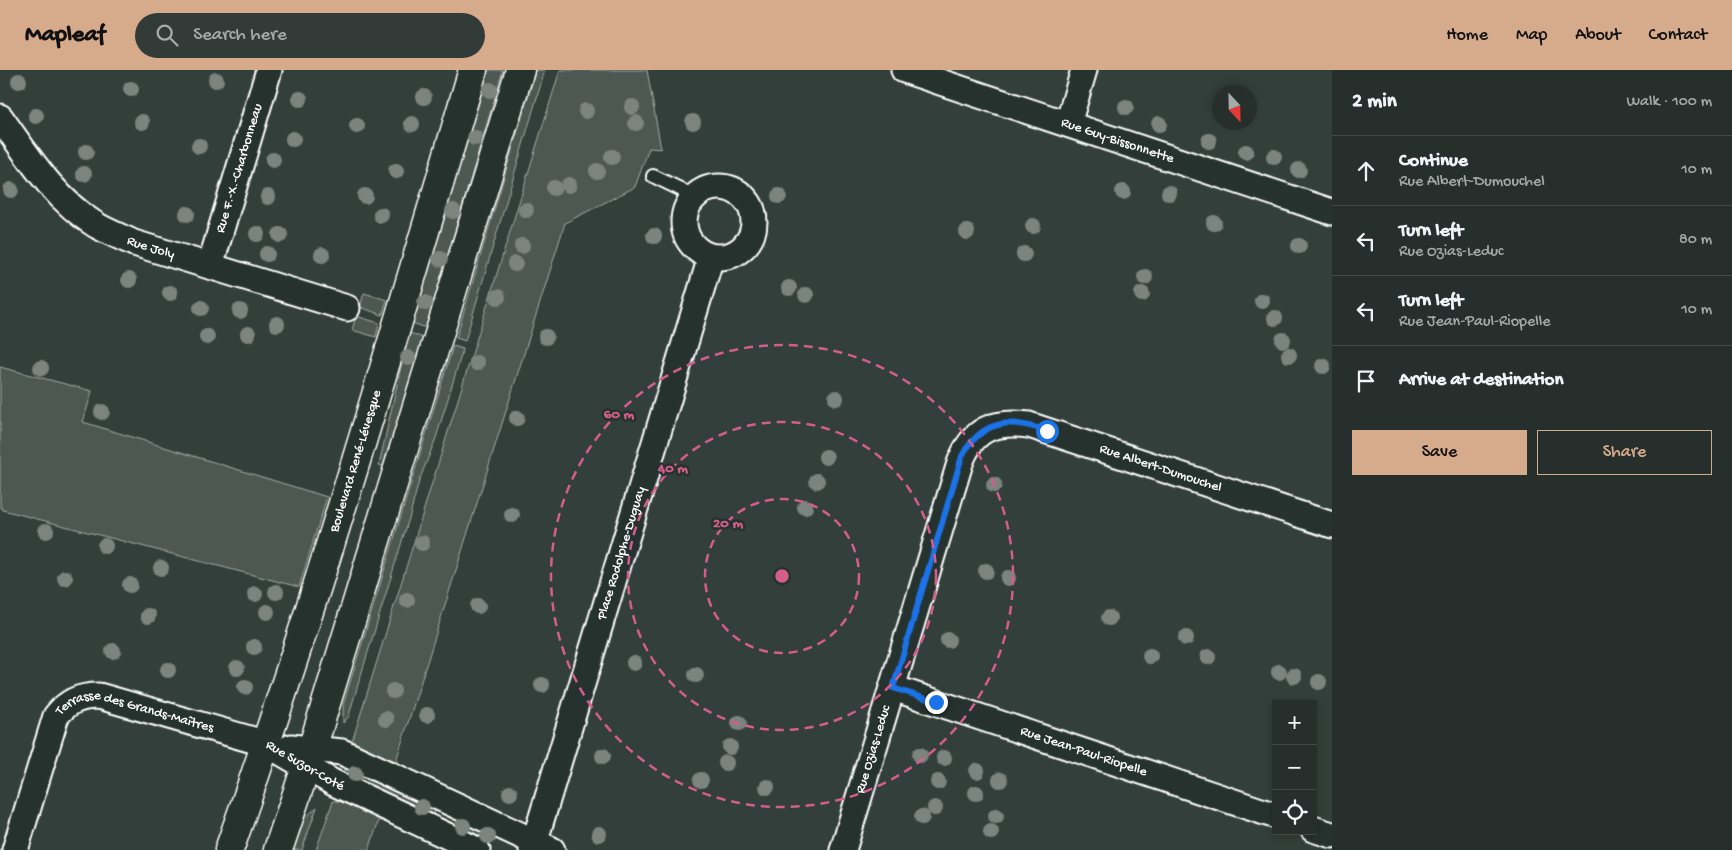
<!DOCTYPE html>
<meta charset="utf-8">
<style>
:root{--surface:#262f2c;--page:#323b38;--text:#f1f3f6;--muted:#a4a9a9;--line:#424a48;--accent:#d6ab8b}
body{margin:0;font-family:"Gochi Hand",sans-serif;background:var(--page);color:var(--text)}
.controls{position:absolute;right:15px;bottom:15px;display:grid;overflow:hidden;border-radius:0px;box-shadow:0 2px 8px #0003}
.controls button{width:45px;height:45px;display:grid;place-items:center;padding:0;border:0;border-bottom:1px solid var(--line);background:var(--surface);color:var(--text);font:25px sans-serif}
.compass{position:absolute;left:1212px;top:15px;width:45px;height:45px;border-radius:50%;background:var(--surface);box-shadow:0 2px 8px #0003;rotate:158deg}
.stop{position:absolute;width:15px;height:15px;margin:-11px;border:4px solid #1a73e8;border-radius:50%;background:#fff}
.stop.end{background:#1a73e8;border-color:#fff;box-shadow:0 1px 5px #0008}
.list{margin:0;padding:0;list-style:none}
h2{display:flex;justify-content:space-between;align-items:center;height:65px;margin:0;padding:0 20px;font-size:21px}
h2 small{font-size:16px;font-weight:400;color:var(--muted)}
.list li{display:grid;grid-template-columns:32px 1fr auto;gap:15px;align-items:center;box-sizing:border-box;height:70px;padding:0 20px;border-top:1px solid var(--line)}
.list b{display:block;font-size:19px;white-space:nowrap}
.list p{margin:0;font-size:16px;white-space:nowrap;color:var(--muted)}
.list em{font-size:16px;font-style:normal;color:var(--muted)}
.actions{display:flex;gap:10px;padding:15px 20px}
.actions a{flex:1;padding:11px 0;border:1px solid var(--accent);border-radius:0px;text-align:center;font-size:18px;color:var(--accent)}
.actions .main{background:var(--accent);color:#111}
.icon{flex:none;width:28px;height:28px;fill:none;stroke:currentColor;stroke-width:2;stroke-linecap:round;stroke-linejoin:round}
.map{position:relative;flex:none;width:1332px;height:780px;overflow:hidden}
header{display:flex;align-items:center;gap:30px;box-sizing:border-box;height:70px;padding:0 25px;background:var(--accent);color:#111}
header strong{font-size:24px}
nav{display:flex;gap:28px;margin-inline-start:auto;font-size:18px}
.search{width:350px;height:45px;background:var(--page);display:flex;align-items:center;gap:12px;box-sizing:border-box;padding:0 18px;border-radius:28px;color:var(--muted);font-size:19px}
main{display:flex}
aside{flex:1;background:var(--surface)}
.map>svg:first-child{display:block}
</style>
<header>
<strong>Mapleaf</strong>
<div class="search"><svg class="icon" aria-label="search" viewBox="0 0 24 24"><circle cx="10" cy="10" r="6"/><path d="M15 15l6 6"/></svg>Search here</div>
<nav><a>Home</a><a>Map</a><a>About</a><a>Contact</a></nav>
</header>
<main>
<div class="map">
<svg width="1332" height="780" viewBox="0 0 1332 780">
<rect width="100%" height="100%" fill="#333f3a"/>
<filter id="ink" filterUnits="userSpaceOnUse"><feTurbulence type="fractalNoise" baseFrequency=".02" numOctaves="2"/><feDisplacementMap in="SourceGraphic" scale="10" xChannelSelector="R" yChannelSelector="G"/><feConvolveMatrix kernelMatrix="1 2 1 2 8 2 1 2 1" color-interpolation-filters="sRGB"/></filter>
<g filter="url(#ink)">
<g fill="#4d5853" stroke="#a6aca9">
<polygon points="488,0 503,0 426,258 412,253"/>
<polygon points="536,0 545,0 465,271 456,268"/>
<polygon points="560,0 647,0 661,79 649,78 635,117 565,153 396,691 363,679 352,672"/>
<polygon points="364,223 387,230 382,245 360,237"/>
<polygon points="356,246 379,253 376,267 352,260"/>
<polygon points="410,263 423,268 386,397 379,395 402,292"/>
<polygon points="453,276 463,279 436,368 419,411 410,445 353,631 349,646 343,653 343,635"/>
<polygon points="0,297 92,321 83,352 327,427 299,517 3,440 0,436"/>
<polygon points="346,696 435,737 434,744 429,744 346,705 343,701"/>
<polygon points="333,731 348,731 380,747 369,780 316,780"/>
<polygon points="317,737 302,780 293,780 303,750"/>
<polygon points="458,750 495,765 495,771 490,773 460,758 456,754"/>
</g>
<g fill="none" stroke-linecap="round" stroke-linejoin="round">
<g stroke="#fff" stroke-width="16">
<polyline id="lane" points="653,106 680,119 692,128"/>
</g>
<g stroke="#fff" stroke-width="29">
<g id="street">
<path id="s1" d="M904,0L1332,142"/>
<path id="s2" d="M0,47C28,86 54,129 96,155C108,162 121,167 134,173L347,238"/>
<polyline points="1068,54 1084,0"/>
<circle cx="719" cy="152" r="35"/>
<path id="s3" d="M210,196L269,0"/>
<path id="s4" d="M893,618L1276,746"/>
<polyline points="291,677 342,682 552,780"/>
<polyline points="1313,759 1332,765"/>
<path id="s5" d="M15,780L56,646C68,631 80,626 99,626L267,674L332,712L477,780"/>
<path id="s6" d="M532,780L711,187"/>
<path id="s7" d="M843,780L960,393C973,358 994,351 1029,355L1332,455"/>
</g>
</g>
<g stroke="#fff" stroke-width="31">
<g id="secondary">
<path id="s8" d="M229,780C320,523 395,261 473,0"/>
<polyline points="278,780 312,679 520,0"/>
</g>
</g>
<use href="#lane" stroke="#26332d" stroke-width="12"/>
<use href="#street" stroke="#26332d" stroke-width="25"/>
<use href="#secondary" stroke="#26332d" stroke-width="28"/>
</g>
<g fill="#7c8480">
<circle cx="216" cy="10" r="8"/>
<circle cx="19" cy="11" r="8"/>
<circle cx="131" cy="19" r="8"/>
<circle cx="490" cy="20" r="8"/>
<circle cx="424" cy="27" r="8"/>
<circle cx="300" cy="29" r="8"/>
<circle cx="632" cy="37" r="8"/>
<circle cx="1126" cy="37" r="8"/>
<circle cx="586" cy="41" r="8"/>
<circle cx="36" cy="46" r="8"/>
<circle cx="142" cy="52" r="8"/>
<circle cx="693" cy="52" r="8"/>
<circle cx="636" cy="53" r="8"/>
<circle cx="412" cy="54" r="8"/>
<circle cx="1159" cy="54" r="8"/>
<circle cx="357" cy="56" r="8"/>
<circle cx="475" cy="68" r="8"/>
<circle cx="293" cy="69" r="8"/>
<circle cx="1209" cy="71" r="8"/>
<circle cx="199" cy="76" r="8"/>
<circle cx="86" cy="82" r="8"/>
<circle cx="1246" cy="82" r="8"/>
<circle cx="612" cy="87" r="8"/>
<circle cx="1274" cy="87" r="8"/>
<circle cx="273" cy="90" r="8"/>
<circle cx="1299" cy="100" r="8"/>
<circle cx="396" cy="101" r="8"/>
<circle cx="597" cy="101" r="8"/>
<circle cx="84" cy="104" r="8"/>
<circle cx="569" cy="115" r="8"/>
<circle cx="554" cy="118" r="8"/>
<circle cx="11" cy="120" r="8"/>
<circle cx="1123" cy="122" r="8"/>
<circle cx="1169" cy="123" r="8"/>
<circle cx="365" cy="126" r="8"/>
<circle cx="779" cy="126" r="8"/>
<circle cx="268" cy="127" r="8"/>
<circle cx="526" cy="140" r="8"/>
<circle cx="453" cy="141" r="8"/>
<circle cx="187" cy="144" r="8"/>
<circle cx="381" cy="145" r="8"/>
<circle cx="1214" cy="153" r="8"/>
<circle cx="1033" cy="156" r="8"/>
<circle cx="967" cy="162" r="8"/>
<circle cx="257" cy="164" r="8"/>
<circle cx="280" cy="165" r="8"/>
<circle cx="654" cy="166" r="8"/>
<circle cx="522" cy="176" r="8"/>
<circle cx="1299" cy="176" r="8"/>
<circle cx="267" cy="184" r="8"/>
<circle cx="1024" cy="184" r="8"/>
<circle cx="322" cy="185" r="8"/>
<circle cx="440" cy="189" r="8"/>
<circle cx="515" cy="194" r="8"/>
<circle cx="1145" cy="207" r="8"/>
<circle cx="129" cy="210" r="8"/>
<circle cx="789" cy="218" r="8"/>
<circle cx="170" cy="223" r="8"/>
<circle cx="1142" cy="224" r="8"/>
<circle cx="806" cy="225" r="8"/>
<circle cx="498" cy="227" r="8"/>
<circle cx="1262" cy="231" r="8"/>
<circle cx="425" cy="233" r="8"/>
<circle cx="201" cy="238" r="8"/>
<circle cx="240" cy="241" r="8"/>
<circle cx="1275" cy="248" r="8"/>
<circle cx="277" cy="254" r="8"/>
<circle cx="248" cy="264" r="8"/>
<circle cx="207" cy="267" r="8"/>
<circle cx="546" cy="267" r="8"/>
<circle cx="1283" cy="270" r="8"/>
<circle cx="1289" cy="285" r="8"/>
<circle cx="408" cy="288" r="8"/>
<circle cx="477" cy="293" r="8"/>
<circle cx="1323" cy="296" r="8"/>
<circle cx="41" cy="298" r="8"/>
<circle cx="836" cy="328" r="8"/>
<circle cx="102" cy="342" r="8"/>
<circle cx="517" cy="348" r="8"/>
<circle cx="826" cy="387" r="8"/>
<circle cx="817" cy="411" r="8"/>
<circle cx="994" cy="415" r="8"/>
<circle cx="805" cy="437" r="8"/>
<circle cx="512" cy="445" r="8"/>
<circle cx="46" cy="461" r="8"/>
<circle cx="422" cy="473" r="8"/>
<circle cx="105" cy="476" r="8"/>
<circle cx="161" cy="498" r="8"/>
<circle cx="986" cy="501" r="8"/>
<circle cx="65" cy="508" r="8"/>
<circle cx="1008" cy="508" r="8"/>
<circle cx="130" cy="515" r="8"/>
<circle cx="276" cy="522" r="8"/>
<circle cx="255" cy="524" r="8"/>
<circle cx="407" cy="530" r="8"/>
<circle cx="478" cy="536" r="8"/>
<circle cx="267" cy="542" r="8"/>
<circle cx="148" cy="546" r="8"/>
<circle cx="1109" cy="548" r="8"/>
<circle cx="1186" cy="568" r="8"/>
<circle cx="948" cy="570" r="8"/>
<circle cx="254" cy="577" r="8"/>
<circle cx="113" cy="581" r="8"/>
<circle cx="1150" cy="586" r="8"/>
<circle cx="1208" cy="587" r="8"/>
<circle cx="634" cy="593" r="8"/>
<circle cx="237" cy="598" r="8"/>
<circle cx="168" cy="600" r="8"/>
<circle cx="1279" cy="602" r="8"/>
<circle cx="696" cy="605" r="8"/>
<circle cx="1294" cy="606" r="8"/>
<circle cx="1319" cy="612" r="8"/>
<circle cx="542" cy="615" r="8"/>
<circle cx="245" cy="617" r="8"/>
<circle cx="393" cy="621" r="8"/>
<circle cx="427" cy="645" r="8"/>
<circle cx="386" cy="649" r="8"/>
<circle cx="739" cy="653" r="8"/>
<circle cx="730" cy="677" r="8"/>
<circle cx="920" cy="685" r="8"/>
<circle cx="603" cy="686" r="8"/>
<circle cx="944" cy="688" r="8"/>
<circle cx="726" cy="693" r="8"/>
<circle cx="977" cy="701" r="8"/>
<circle cx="355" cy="704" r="8"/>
<circle cx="701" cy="710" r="8"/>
<circle cx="1000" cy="710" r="8"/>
<circle cx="938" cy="712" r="8"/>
<circle cx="767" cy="717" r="8"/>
<circle cx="510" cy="723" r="8"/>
<circle cx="976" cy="723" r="8"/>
<circle cx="422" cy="737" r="8"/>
<circle cx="935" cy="738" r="8"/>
<circle cx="996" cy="746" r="8"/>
<circle cx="922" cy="747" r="8"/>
<circle cx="463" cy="756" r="8"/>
<circle cx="991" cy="762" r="8"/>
<circle cx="599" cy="764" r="8"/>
<circle cx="488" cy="766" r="8"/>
</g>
</g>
<g fill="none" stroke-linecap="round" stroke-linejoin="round" filter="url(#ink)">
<path stroke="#1a73e8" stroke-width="6" d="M936,632L893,618L962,386C983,349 1009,348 1047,361"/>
</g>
<g fill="none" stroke="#d45d8c" stroke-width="2.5" stroke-dasharray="9 6">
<circle cx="782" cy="506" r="77"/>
<circle cx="782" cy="506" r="154"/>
<circle cx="782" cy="506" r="231"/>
</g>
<g text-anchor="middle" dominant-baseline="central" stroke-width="5" stroke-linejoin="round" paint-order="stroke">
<g font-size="14" fill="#fff" stroke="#26332d">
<text stroke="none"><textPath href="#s1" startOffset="225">Rue Guy-Bissonnette</textPath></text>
<text stroke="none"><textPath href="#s3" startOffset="102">Rue F.-X.-Charbonneau</textPath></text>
<text stroke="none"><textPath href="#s2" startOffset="205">Rue Joly</textPath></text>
<text stroke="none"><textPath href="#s8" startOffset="409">Boulevard René-Lévesque</textPath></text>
<text stroke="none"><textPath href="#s7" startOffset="630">Rue Albert-Dumouchel</textPath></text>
<text stroke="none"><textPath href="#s6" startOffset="310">Place Rodolphe-Duguay</textPath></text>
<text stroke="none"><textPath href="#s5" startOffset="226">Terrasse des Grands-Maîtres</textPath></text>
<text stroke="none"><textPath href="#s7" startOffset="105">Rue Ozias-Leduc</textPath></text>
<text stroke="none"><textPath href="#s4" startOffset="201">Rue Jean-Paul-Riopelle</textPath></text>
<text stroke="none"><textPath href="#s5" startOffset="408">Rue Suzor-Coté</textPath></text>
</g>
</g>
<circle cx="782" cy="506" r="8" fill="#d45d8c" stroke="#26332d" stroke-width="2.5"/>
<g font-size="15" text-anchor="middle" font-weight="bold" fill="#d45d8c" stroke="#26332d" stroke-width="5" stroke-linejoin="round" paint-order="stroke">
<text x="619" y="348">60 m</text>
<text x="673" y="402">40 m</text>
<text x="728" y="457">20 m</text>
</g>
</svg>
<div class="controls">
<button>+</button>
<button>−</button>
<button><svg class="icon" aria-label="locate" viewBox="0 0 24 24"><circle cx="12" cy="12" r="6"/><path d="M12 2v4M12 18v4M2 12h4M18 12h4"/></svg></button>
</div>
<svg class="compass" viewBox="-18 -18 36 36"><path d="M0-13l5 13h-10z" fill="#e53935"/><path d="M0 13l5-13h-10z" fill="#a4a9a9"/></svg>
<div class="stop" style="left:1047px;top:361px"></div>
<div class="stop end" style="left:936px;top:632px"></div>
</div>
<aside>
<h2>2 min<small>Walk · 100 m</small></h2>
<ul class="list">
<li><svg class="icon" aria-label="ahead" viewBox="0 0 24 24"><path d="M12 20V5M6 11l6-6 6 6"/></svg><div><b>Continue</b><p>Rue Albert-Dumouchel</p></div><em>10 m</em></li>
<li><svg class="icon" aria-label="left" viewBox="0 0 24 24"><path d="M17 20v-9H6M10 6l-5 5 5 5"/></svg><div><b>Turn left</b><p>Rue Ozias-Leduc</p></div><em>80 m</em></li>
<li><svg class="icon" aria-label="left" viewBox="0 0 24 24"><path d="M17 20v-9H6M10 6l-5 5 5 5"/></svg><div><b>Turn left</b><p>Rue Jean-Paul-Riopelle</p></div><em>10 m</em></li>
<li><svg class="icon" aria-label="arrive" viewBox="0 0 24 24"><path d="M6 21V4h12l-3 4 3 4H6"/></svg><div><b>Arrive at destination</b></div></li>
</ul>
<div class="actions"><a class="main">Save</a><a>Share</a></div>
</aside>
</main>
